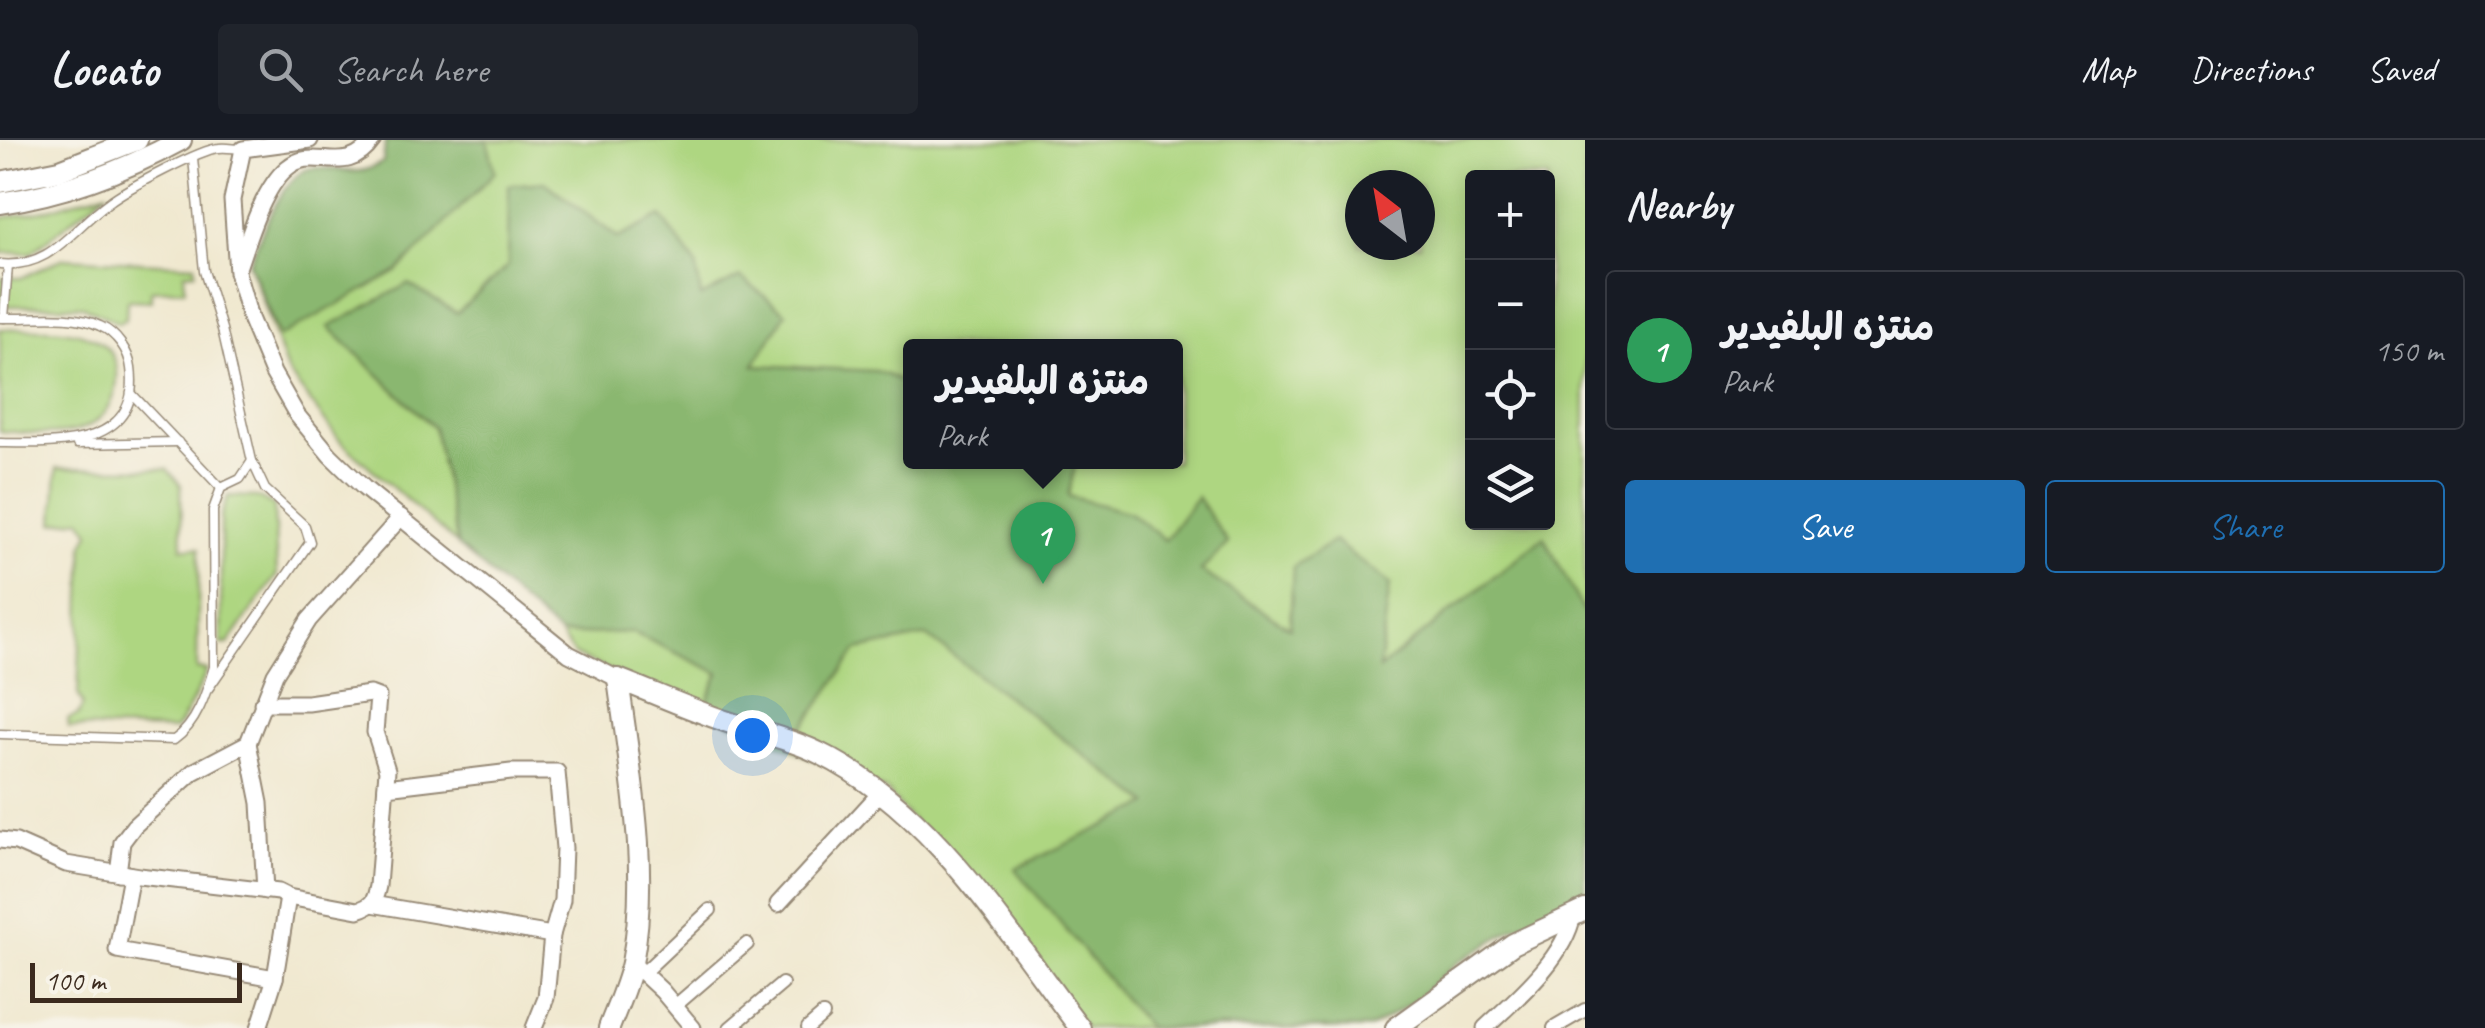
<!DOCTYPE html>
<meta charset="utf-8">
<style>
:root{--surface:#171b24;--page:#20242c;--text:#f1f3f6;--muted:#9ea1a6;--line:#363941;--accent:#1f6fb2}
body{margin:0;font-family:Caveat,"Playpen Sans Arabic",sans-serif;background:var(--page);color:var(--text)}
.controls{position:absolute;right:30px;top:30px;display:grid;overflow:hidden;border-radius:10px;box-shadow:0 5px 25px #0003}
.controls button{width:90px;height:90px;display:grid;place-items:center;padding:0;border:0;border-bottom:2px solid var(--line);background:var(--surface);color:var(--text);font:50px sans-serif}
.compass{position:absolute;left:1345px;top:30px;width:90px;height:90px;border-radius:50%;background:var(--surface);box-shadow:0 5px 25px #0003;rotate:329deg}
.scale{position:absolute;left:30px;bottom:25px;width:212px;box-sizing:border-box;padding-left:10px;border:5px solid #3b2a1e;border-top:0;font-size:28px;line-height:35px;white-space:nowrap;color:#3b2a1e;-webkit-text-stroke:8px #f7f3e8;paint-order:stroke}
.you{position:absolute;left:752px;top:595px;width:35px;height:35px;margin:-25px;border:8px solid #fff;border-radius:50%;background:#1a73e8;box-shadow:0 0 0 15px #1a73e833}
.badge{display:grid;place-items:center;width:65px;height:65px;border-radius:50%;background:var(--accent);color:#fff;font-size:32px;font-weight:700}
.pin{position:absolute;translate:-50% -82px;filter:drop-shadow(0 2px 5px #0008)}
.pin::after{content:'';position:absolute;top:52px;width:35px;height:30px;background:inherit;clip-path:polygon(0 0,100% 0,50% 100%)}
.popup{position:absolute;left:903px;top:199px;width:280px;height:130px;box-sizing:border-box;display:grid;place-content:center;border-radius:10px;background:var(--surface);filter:drop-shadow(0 2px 8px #0005);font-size:32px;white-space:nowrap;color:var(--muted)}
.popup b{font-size:38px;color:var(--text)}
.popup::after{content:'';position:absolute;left:50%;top:100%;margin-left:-20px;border:20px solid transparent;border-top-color:var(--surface)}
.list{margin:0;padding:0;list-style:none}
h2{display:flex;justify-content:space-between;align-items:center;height:130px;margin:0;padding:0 40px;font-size:42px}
h2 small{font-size:32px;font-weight:400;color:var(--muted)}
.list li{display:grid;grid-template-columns:65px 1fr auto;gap:30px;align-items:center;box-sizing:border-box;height:160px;margin:0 20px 20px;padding:0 20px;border:2px solid var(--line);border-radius:10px}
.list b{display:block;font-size:38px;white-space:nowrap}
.list p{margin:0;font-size:32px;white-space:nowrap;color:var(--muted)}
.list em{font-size:32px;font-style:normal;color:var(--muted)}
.actions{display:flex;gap:20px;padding:30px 40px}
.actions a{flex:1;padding:22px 0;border:2px solid var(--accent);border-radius:10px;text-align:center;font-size:35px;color:var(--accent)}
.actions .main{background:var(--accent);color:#fff}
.icon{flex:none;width:55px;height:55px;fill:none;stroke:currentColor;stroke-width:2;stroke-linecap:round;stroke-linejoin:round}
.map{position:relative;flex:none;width:1585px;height:888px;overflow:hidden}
header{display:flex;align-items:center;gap:60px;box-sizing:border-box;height:140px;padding:0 50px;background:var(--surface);border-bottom:2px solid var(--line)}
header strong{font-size:48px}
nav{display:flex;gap:55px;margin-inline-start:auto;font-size:35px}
.search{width:700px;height:90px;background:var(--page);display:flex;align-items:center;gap:25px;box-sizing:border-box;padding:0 35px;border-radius:10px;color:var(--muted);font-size:38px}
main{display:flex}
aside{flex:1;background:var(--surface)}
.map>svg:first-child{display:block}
</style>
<header>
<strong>Locato</strong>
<div class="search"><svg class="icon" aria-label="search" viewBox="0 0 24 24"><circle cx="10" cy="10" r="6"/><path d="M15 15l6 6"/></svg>Search here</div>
<nav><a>Map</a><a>Directions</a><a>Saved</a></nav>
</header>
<main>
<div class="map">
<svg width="1585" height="888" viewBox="0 0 1585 888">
<rect width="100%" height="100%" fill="#f7f3e8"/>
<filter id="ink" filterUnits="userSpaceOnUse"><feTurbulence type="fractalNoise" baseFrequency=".01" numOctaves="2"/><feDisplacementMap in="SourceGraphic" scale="20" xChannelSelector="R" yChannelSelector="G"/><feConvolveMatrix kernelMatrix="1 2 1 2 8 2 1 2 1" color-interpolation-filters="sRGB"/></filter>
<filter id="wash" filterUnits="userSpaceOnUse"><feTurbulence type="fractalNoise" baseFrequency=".0048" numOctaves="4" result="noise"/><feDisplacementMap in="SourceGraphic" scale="40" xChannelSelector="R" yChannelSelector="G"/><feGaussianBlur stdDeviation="2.25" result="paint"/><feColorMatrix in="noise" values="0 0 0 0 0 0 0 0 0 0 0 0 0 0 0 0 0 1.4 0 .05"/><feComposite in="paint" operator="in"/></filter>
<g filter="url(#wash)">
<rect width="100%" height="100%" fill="#f0e8cf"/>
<g fill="#aed681" stroke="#748050" stroke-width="2.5" fill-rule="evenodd">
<path d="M386,0H1585V759L1514,788L1457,823L1413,862L1370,888H1086L887,651L574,515L560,495L340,301L287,231L249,123C260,98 284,29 314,28C345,27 353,39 383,22ZM1472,38H1548V382H1472ZM1360,45H1420V105H1360ZM910,206H1176V322H910Z"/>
<polygon points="108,51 31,113 0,113 0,78 46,70"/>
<polygon points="64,118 195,125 195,132 184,133 185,149 151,150 151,161 127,160 126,178 119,183 83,166 0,166 0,138 21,138"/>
<path d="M0,189C41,189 129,180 116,248C113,266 101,281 84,288C61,298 25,292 0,291Z"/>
<path d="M57,328L167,329L181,345L182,408H199L197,529L207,530C203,541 182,584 174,590L69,587L68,579L78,575L83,565L78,554L84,404L90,392L81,379L54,383Z"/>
<polygon points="228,356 257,357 274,366 277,435 228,504 221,504 221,376"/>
</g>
<g fill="#8ab76f" stroke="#627046" stroke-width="2.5">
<path d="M386,0H487L495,32L398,131L279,197L249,123C260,98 284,29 314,28C345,27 353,40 383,22Z"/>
<polygon points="545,42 618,98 661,76 696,124 701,157 740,137 786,173 754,225 876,231 910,244 910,322 1076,322 1068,356 1130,373 1165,400 1197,357 1228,403 1201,431 1290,488 1293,427 1334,401 1390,444 1379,529 1544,397 1585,474 1585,759 1514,788 1457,823 1413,862 1370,888 1148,888 1015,729 1149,664 927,496 857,510 792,603 703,571 719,533 632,492 560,495 458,406 434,288 329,187 408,144 457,173 508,126 509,45"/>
</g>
</g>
<g filter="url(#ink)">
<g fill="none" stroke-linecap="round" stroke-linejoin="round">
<g stroke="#968976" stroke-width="11">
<g id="service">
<polyline points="193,18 204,131 222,189 252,321 265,349 305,386 310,402 208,549"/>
<path d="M0,124C52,129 72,88 109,62C126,49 201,9 219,8C227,7 235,9 243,9"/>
<path d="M0,178C30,179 73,172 100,186C116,193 129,211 131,228C142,309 54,304 0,303"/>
<polyline points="4,178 8,125"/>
<polyline points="131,253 221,348"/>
<polyline points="77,304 178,302"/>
<path d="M0,594L174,600C197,584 206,554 214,527L213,370L221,348L240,339L252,321"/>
</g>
</g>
<g stroke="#968976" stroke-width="16">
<g id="pedestrian">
<polyline points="643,833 710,770"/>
<polyline points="675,866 747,804"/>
<polyline points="730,888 782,844"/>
<polyline points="808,888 823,875"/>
<polyline points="1554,888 1585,870"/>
</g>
</g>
<g stroke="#968976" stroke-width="19">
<g id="minor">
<polyline points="310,0 243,9 232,60 237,132 250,178 273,233 297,275 330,315 364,348 569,514 618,539"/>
<path d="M238,128C248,99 263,48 287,28C315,4 345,40 373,0"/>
<path d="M262,563H308L370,554L378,557L375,592L387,630L378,746C375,760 373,766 358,770L288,757"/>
<polyline points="248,603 260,663 265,751"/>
<polyline points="386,647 511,632 557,632 564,708 562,760 552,795 546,858 534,888"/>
<polyline points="0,700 16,702 66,724 139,736 278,752 288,757 275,838 259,888"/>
<polyline points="118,733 122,702 134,686 193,632 248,603 275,534 309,480 401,377"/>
<polyline points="131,735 117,810 275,838"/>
<polyline points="372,764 552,795"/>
<polyline points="778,764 882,651"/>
<polyline points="632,823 662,851 693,888"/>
<path d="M1485,888C1517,858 1564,819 1573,775"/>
</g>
</g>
<g stroke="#968976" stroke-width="24">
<g id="tertiary">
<polyline points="0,42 60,30 137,0"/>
<path d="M0,63C63,54 126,30 181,0"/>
<path d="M609,888C617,867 627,845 632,823C650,731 630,630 618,539C654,553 689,569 725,581C757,592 789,598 819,613C932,668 1006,791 1080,888"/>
<polyline points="1396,888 1513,804 1585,770"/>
</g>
</g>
<use href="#service" stroke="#fff" stroke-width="8"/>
<use href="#pedestrian" stroke="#fff" stroke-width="12"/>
<use href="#minor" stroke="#fff" stroke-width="15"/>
<use href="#tertiary" stroke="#fff" stroke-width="20"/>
</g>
</g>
</svg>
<div class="controls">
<button>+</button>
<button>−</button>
<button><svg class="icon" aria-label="locate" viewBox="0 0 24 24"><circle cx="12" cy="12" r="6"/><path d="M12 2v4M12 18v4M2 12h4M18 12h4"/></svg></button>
<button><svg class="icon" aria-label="layers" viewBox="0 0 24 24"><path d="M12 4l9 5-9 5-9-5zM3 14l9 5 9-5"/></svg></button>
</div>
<svg class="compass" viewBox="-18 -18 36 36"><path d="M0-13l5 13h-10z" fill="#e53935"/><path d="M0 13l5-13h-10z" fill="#9ea1a6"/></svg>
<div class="scale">100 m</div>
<div class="you"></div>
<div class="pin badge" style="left:1043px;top:444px;background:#2e9e5b">1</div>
<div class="popup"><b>منتزه البلفيدير</b>Park</div>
</div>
<aside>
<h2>Nearby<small></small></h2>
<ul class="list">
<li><span class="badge" style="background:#2e9e5b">1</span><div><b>منتزه البلفيدير</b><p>Park</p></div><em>150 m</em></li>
</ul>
<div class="actions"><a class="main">Save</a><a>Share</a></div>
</aside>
</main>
